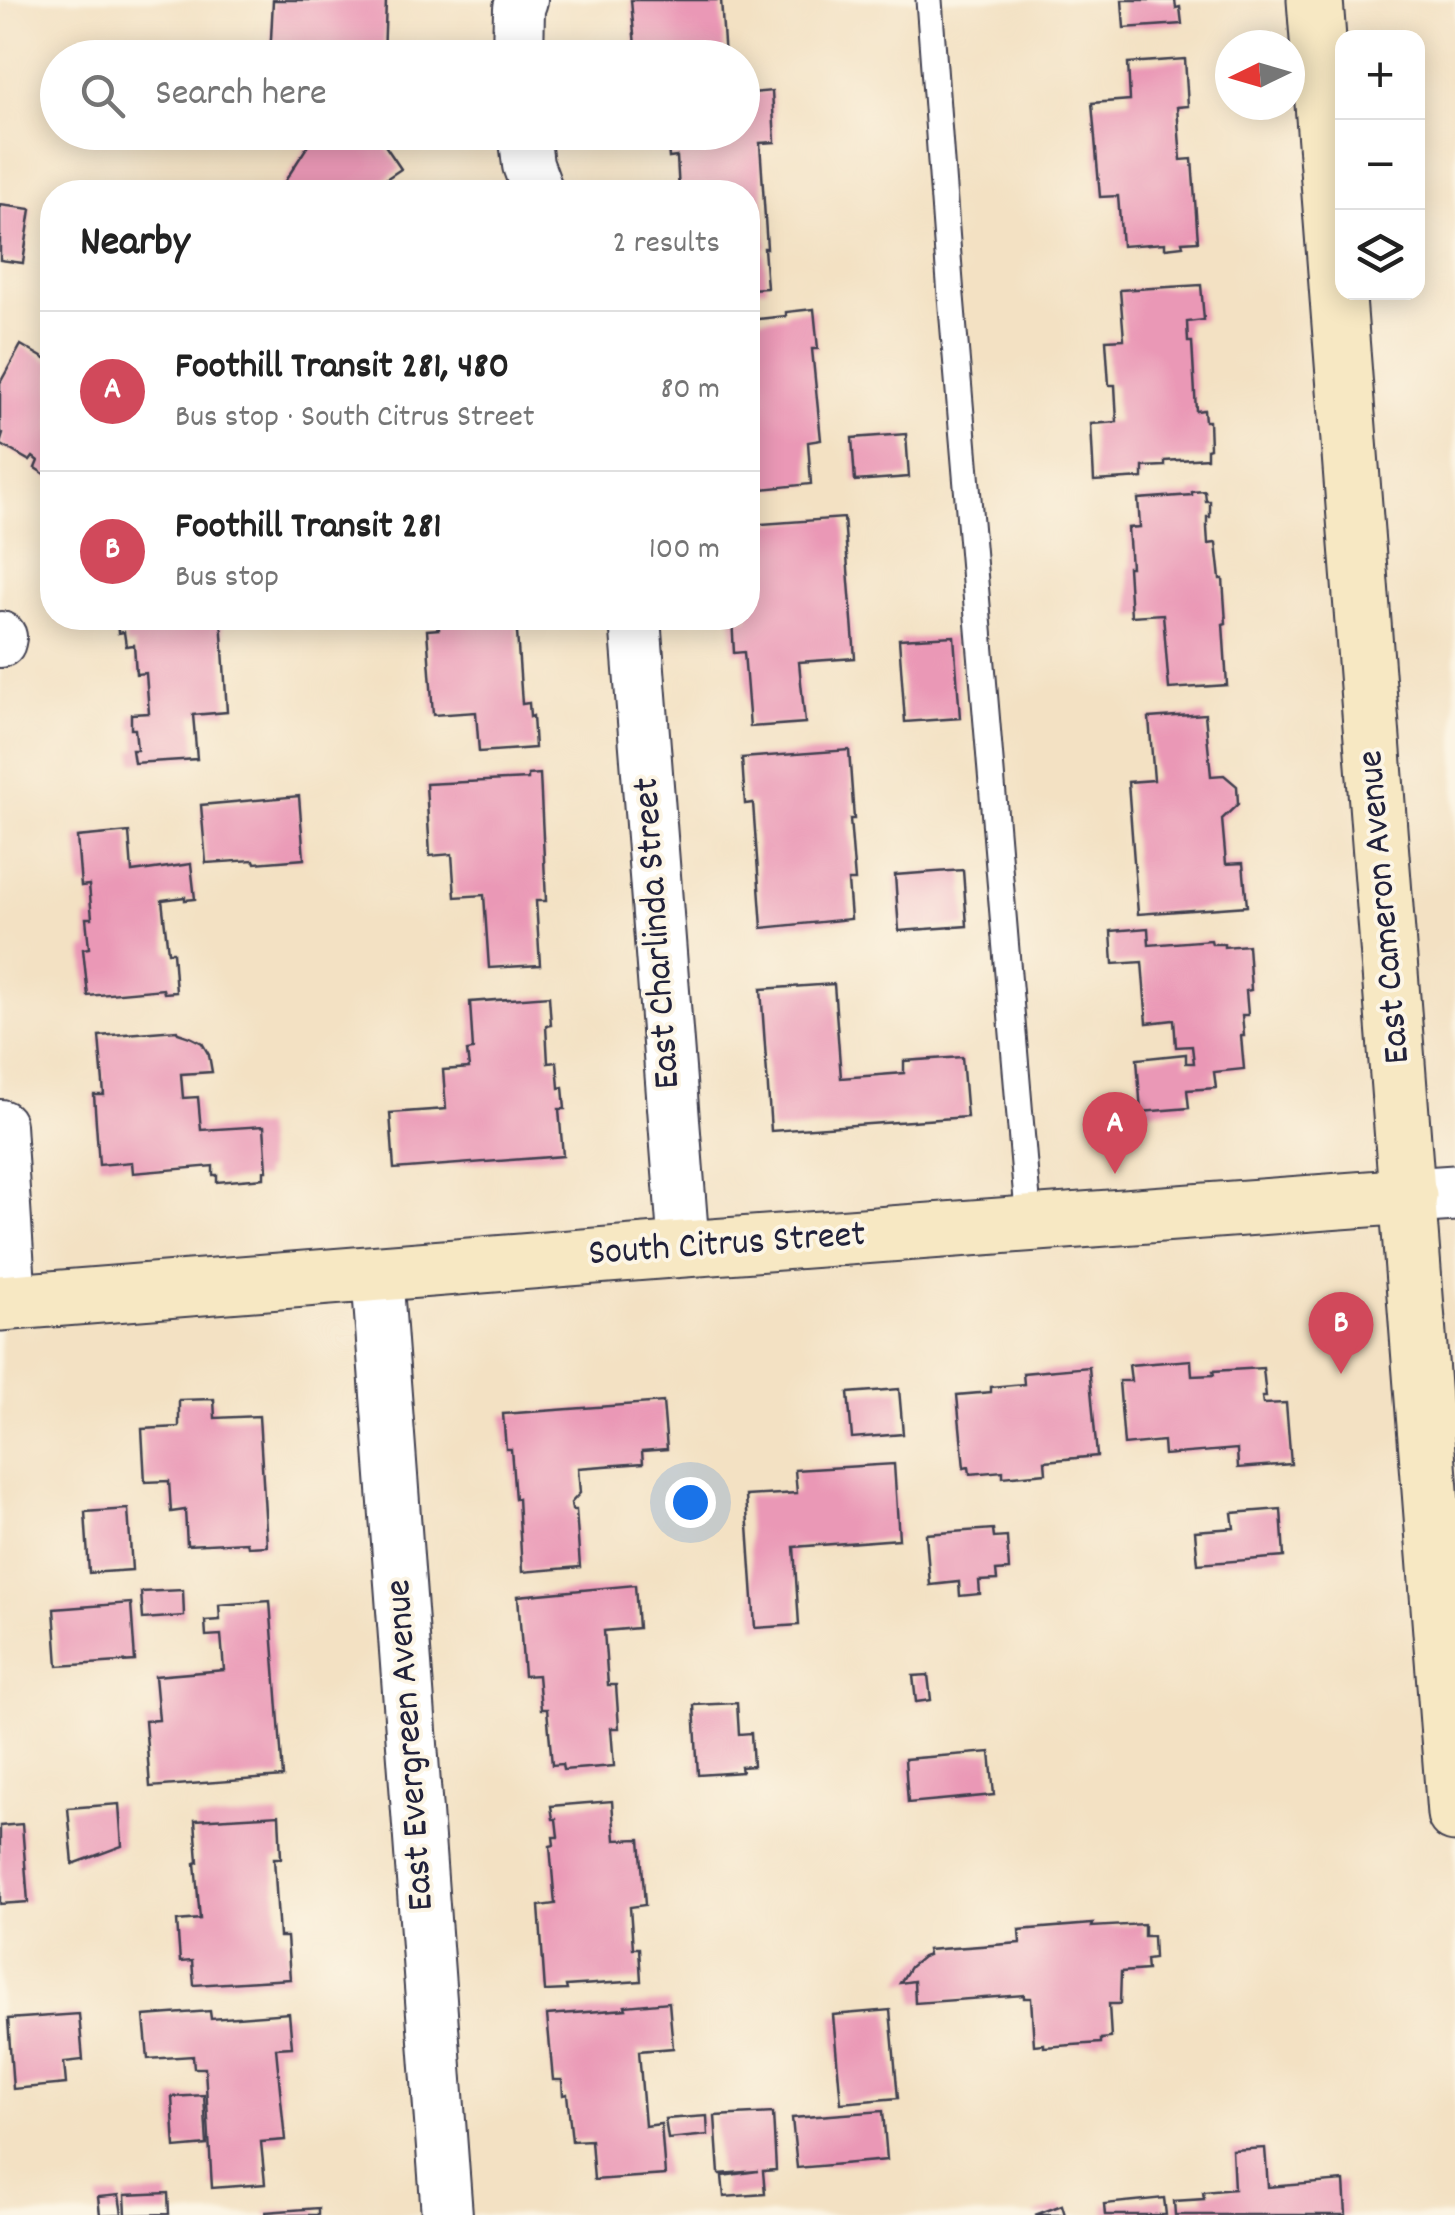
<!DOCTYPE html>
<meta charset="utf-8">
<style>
:root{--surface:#fff;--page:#f2f2f2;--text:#222;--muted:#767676;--line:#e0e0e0;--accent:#d1495b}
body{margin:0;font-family:Dekko,sans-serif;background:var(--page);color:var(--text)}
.controls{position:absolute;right:30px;top:30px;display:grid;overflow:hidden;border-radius:20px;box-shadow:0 5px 25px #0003}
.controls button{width:90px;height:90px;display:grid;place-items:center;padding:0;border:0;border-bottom:2px solid var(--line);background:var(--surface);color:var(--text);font:50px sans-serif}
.compass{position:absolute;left:1215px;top:30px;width:90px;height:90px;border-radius:50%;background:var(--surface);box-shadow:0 5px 25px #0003;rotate:265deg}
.you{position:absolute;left:690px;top:1502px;width:35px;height:35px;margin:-25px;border:8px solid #fff;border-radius:50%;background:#1a73e8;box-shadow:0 0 0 15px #1a73e833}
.badge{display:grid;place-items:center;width:65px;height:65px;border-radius:50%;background:var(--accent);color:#fff;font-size:32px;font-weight:700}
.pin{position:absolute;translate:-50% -82px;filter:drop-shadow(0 2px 5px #0008)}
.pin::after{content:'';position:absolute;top:52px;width:35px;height:30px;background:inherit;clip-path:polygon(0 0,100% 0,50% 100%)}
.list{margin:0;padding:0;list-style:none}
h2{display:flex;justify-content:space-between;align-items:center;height:130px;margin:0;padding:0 40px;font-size:42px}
h2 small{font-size:32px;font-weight:400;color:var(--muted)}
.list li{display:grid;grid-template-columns:65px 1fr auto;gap:30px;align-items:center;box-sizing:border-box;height:160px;padding:0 40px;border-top:2px solid var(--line)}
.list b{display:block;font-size:38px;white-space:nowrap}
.list p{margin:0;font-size:32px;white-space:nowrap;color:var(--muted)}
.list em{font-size:32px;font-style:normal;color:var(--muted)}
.icon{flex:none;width:55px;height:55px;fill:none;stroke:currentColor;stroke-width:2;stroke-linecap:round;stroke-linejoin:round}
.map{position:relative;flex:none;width:1455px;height:2215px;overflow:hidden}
.search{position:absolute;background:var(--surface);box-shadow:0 5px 25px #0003;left:40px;top:40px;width:720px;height:110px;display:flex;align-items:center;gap:25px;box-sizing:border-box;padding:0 35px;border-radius:55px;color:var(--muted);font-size:38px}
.panel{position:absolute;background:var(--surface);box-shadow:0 5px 25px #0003;left:40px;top:180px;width:720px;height:450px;border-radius:40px}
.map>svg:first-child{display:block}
</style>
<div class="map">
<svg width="1455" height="2215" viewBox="0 0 1455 2215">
<rect width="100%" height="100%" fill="#fcf5e5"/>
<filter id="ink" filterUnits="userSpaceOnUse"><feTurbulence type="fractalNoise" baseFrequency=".01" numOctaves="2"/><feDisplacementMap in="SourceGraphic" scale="20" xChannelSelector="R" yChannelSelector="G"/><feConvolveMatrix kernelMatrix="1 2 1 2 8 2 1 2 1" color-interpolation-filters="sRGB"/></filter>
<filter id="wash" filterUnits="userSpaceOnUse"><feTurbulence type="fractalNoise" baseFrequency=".0048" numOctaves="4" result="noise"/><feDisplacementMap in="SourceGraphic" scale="40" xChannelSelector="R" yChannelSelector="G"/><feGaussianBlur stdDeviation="2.25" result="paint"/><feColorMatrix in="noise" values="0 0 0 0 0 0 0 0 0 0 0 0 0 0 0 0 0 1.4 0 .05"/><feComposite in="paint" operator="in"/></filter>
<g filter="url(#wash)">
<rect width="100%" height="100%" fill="#f3e1c3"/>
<g id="blocks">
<g fill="#ea98b6">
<polygon points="273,0 386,0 384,58 270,58"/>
<polygon points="631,0 721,0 725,58 636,58"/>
<polygon points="1122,0 1175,0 1176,8 1180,7 1182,24 1124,28"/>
<polygon points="1185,59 1188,106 1177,107 1181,160 1192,159 1198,241 1182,242 1183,246 1165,248 1165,243 1122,246 1118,196 1100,197 1092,103 1130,100 1128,63"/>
<polygon points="772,91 775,142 760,143 767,248 764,248 767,288 748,289 748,192 679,192 677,157 669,158 667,132 742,132 742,94"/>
<polygon points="376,132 401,169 383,181 383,192 278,192 314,136"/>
<polygon points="0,205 31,209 23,263 0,260"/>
<polygon points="1201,285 1204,320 1187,322 1188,342 1192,342 1196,411 1204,410 1205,421 1209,421 1210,448 1207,449 1207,458 1165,461 1165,466 1143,467 1143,478 1094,481 1091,424 1117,422 1115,385 1109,385 1106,340 1124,339 1120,290"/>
<polygon points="814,309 818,349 812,349 821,440 808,442 811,484 761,489 762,493 748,494 748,320 786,316 786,312"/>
<polygon points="21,345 52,363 52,479 35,468 38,461 33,457 30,461 0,444 3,434 0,432 0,383"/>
<polygon points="906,434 909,477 855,481 852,438"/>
<polygon points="1205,491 1206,501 1210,501 1210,517 1207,517 1207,528 1208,544 1216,543 1220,579 1223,579 1226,623 1223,624 1227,685 1169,689 1163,614 1131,616 1128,567 1131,567 1128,528 1140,527 1138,499 1192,495 1192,492"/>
<polygon points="844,518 855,658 799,662 805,723 750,727 744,652 734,653 732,618 748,618 748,525"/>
<polygon points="117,618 221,618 227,712 193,715 197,759 134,763 132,750 137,750 135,729 131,729 131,714 149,713 146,673 136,674 134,645 126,646 124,632 118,633"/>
<polygon points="438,618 516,618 522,704 529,703 530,717 533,716 535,748 479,752 476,712 433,715 427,630 439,629"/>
<polygon points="954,636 960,718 905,722 899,639"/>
<polygon points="1205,714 1211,776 1224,775 1237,786 1238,804 1222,819 1226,864 1243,863 1247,906 1138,914 1128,782 1154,780 1149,718"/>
<polygon points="849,750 854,819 850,819 855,881 848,881 851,919 762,928 753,803 745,804 742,758"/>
<polygon points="540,774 546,901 536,901 540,965 489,968 484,895 455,897 452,854 430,856 426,784 528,779 528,775"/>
<polygon points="299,796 304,859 255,863 254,860 206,863 201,805"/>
<polygon points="129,832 132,872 191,864 195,899 185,900 185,897 162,900 168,952 173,952 176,992 164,993 163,989 88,996 83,949 89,948 86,918 92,918 89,885 81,886 77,837"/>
<polygon points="963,870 967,926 899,931 895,875"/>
<polygon points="1148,928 1149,945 1211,940 1212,944 1224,944 1224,947 1248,945 1251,990 1246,991 1248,1015 1242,1015 1244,1036 1241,1036 1244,1069 1214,1072 1216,1088 1187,1090 1189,1108 1141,1112 1137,1059 1186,1054 1186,1063 1194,1063 1192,1046 1176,1047 1174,1020 1147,1023 1142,962 1113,964 1111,931"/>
<polygon points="834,984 841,1078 904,1073 904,1061 962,1057 967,1117 771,1131 761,989"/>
<polygon points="549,996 551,1025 546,1026 548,1063 557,1062 559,1088 563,1087 565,1109 559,1109 563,1156 394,1169 390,1113 446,1109 443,1070 469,1068 467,1051 473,1050 470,1002"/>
<polygon points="177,1030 178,1033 190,1037 202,1043 209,1055 212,1072 181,1074 183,1098 198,1097 201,1130 264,1126 267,1171 264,1171 264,1178 217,1182 217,1175 213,1175 213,1166 133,1173 132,1162 99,1165 94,1095 104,1095 99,1036"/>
<polygon points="1191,1360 1192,1376 1214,1375 1213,1371 1263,1368 1266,1397 1262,1397 1263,1404 1286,1403 1291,1464 1238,1468 1237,1449 1164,1455 1163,1441 1124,1445 1119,1381 1131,1381 1129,1365"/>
<polygon points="1089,1367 1097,1456 1045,1461 1046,1473 1003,1477 1003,1471 970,1474 969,1467 964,1468 957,1395 991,1392 991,1387 1024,1384 1023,1373"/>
<polygon points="899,1389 903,1434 852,1438 848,1393"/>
<polygon points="214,1399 215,1418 259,1416 267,1546 248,1547 247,1542 187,1545 185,1510 171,1512 169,1481 145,1482 142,1429 179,1427 179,1400"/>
<polygon points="663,1402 667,1449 642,1451 643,1463 578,1468 580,1493 571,1503 572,1510 576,1510 580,1567 522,1572 518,1498 515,1499 511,1449 506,1449 503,1414"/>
<polygon points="894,1464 899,1539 794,1547 799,1625 755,1628 746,1496 797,1493 795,1470"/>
<polygon points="128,1509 132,1570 89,1573 85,1512"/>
<polygon points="1281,1509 1284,1557 1198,1564 1195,1531 1234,1528 1232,1513"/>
<polygon points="993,1529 994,1538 1007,1537 1009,1570 996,1571 997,1580 979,1581 980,1594 960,1596 959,1582 930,1585 926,1534"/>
<polygon points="635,1585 638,1628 604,1631 608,1685 616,1685 619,1728 611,1728 614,1766 563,1770 562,1764 552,1765 547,1709 541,1709 538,1675 524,1676 518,1596"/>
<polygon points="183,1590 184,1616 143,1619 141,1592"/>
<polygon points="270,1601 283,1777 150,1787 145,1721 159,1720 155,1676 224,1670 221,1635 206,1636 205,1621 220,1620 219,1605"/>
<polygon points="131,1603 135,1661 58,1666 54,1609"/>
<polygon points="928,1675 931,1700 916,1702 913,1676"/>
<polygon points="737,1703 739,1734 751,1733 753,1766 741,1767 742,1772 698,1775 694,1705"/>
<polygon points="990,1752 994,1795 908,1803 905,1759"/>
<polygon points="612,1801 615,1840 640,1839 645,1905 630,1907 633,1948 639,1948 641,1981 566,1986 567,1990 545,1991 539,1906 555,1904 550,1846 554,1845 553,1837 558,1837 556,1819 553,1819 551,1806"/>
<polygon points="119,1804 122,1846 73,1864 68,1808"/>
<polygon points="279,1815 281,1858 274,1858 279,1937 287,1937 290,1979 194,1985 192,1961 180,1962 177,1921 200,1919 195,1863 198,1862 195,1820"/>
<polygon points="22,1824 28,1902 0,1904 0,1826"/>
<polygon points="1093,1924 1092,1927 1144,1924 1144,1936 1153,1936 1154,1958 1146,1959 1147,1970 1121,1972 1120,2004 1109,2004 1111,2038 1101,2039 1101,2043 1044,2047 1044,2044 1034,2045 1031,1998 1024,1998 1024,1995 915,2003 914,1981 900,1983 910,1967 922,1957 928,1955 927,1950 1020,1943 1019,1930"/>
<polygon points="669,2002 673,2048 639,2051 645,2126 661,2124 665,2175 594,2180 591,2140 572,2141 567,2094 563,2095 562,2080 553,2080 547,2015 626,2009 625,2006"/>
<polygon points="890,2010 898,2098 841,2103 833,2015"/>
<polygon points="210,2011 211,2019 289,2013 292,2047 276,2048 285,2140 261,2142 265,2184 212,2188 205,2068 194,2068 193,2056 148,2059 144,2016"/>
<polygon points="79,2014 83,2060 64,2062 66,2084 13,2089 8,2019"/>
<polygon points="204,2095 207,2145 175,2148 172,2097"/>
<polygon points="883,2111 887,2160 797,2168 792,2118"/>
<polygon points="773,2113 776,2170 763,2171 765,2194 724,2197 722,2176 758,2171 719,2174 715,2116"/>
<polygon points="707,2116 708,2135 668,2139 665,2119"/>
<polygon points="1265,2148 1268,2187 1344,2181 1346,2215 1175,2215 1174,2201 1204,2199 1203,2192 1234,2189 1232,2150"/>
<polygon points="168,2193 169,2214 126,2215 125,2195"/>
<polygon points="119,2195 122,2214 100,2215 98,2197"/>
<polygon points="1164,2198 1166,2215 1105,2215 1104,2204"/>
<polygon points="1062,2205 1065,2215 1035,2215"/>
<polygon points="318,2208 318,2215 266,2215 266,2212"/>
</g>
</g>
</g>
<g filter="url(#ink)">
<use href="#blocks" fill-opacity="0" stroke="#413f4f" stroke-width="2.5"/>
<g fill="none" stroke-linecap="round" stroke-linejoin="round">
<g stroke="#413f4f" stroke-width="29">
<polyline id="service" points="929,0 951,296 1029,1224"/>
</g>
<g stroke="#413f4f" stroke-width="54">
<g id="minor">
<polyline points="518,58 519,8 522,0"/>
<polyline points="524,132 528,165 538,192"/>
<polyline points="635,618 684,1249"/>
<polyline points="0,642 1,637"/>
<polyline points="0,1125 11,1303"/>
<polyline points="377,1274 447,2215"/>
</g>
</g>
<g stroke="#413f4f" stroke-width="59">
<polyline id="tertiary" points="1409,1196 1455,1193"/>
</g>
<g stroke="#413f4f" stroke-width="59">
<g id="secondary">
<polyline points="1315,0 1455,1814"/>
<polyline points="0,1303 684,1249 1409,1196"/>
</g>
</g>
<use href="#service" stroke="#fff" stroke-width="25"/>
<use href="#minor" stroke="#fff" stroke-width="50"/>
<use href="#tertiary" stroke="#fff" stroke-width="55"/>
<use href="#secondary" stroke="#f7e8c3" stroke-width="55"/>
</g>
</g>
<g text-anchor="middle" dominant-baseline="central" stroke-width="8" stroke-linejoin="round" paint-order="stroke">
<g font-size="38" fill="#22223b" stroke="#fcf5e5">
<text transform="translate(1386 907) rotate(-95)">East Cameron Avenue</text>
<text transform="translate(659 933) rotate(-94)">East Charlinda Street</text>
<text transform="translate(727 1246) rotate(-4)">South Citrus Street</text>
<text transform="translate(412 1745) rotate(-94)">East Evergreen Avenue</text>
</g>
</g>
</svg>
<div class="controls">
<button>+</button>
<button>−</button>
<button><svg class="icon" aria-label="layers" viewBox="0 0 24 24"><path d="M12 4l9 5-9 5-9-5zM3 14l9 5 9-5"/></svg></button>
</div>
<svg class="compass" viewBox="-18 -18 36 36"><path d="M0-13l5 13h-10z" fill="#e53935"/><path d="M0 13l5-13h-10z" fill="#767676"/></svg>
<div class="you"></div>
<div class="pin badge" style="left:1115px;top:1174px">A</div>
<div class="pin badge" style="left:1341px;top:1374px">B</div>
<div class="search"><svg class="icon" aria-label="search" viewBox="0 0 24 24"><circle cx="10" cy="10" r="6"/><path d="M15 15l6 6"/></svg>Search here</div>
<section class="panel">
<h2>Nearby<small>2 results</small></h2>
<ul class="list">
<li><span class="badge">A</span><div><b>Foothill Transit 281, 480</b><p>Bus stop · South Citrus Street</p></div><em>80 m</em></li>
<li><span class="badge">B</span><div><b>Foothill Transit 281</b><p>Bus stop</p></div><em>100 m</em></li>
</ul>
</section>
</div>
